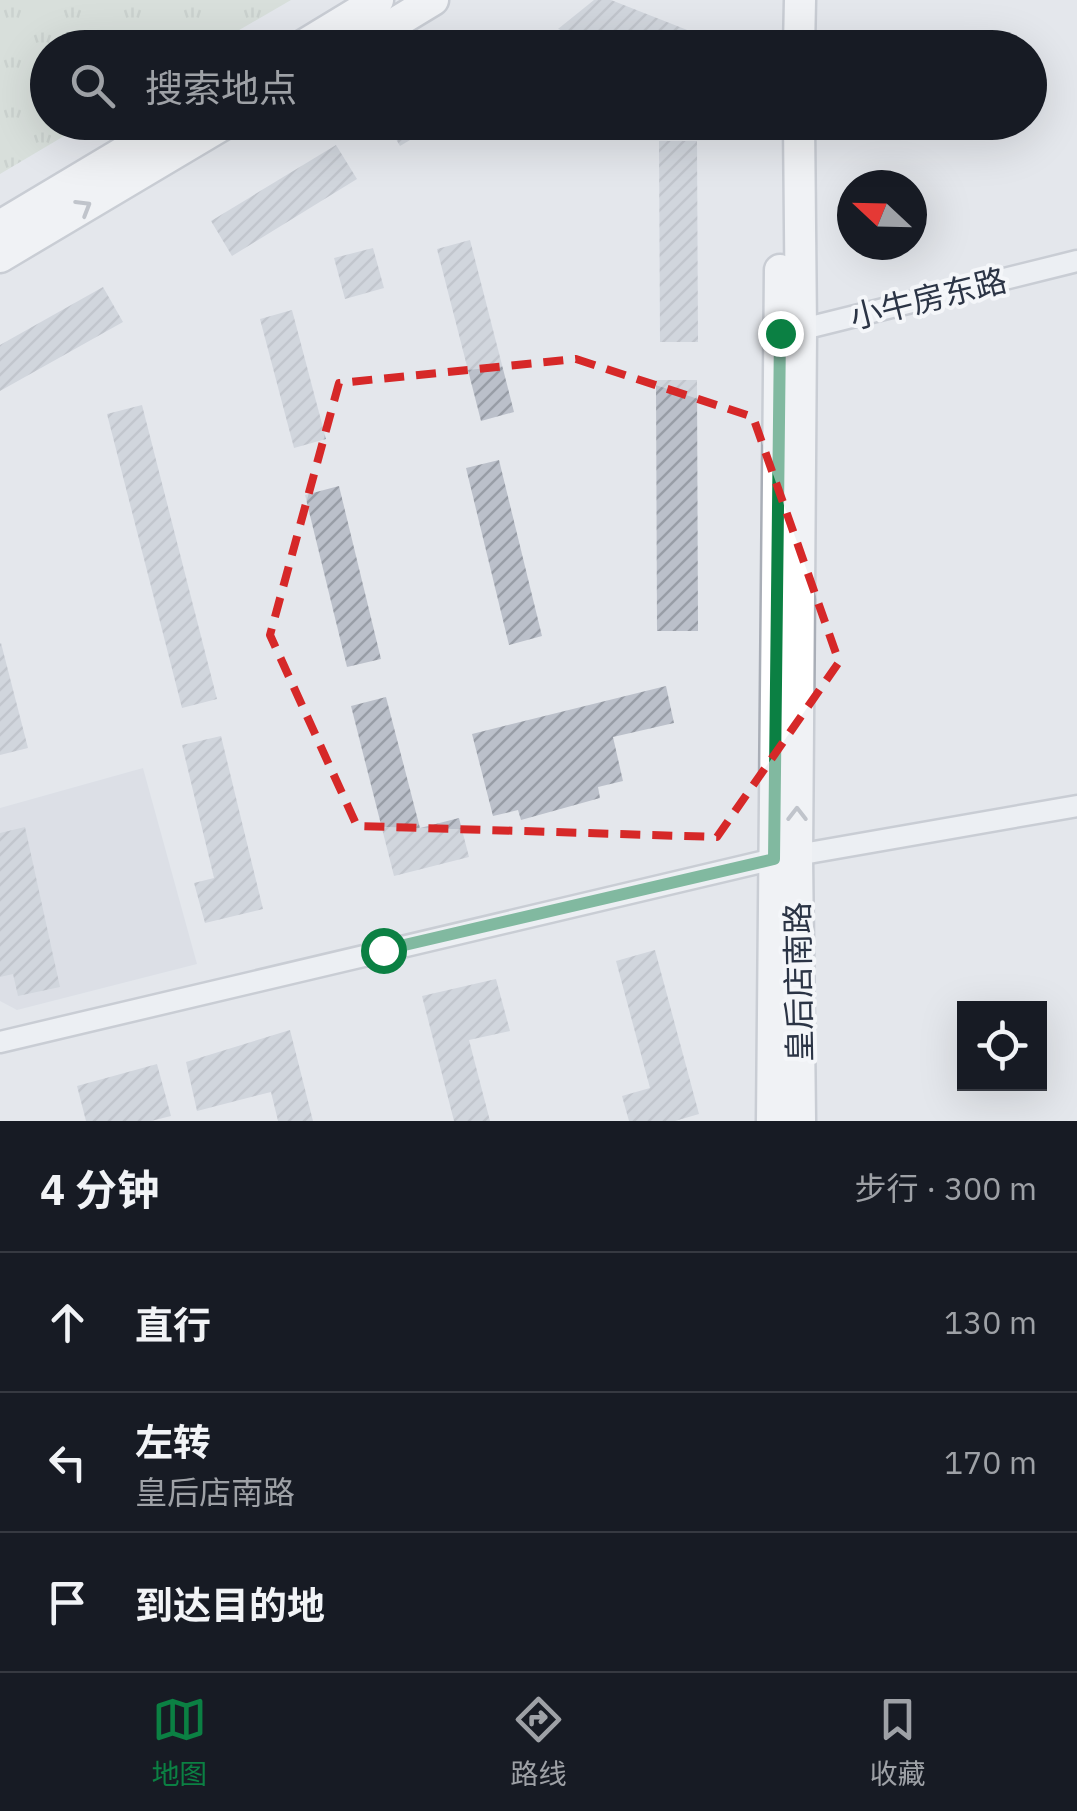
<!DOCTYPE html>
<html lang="zh">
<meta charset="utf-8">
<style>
:root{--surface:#171b24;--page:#20242c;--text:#f1f3f6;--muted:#9ea1a6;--line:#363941;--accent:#0b8043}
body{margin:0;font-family:"IBM Plex Sans","Noto Sans SC",sans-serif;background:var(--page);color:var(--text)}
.controls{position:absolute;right:30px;bottom:30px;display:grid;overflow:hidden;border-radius:0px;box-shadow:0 10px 40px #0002}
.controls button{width:90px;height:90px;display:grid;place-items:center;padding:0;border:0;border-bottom:2px solid var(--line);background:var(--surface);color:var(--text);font:50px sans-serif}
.compass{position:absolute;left:837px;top:170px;width:90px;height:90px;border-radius:50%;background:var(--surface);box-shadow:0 10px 40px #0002;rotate:292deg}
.stop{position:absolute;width:30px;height:30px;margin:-22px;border:8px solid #0b8043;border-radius:50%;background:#fff}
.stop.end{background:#0b8043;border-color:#fff;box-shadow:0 2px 10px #0008}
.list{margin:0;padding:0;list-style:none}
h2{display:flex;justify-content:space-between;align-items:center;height:130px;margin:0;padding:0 40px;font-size:42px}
h2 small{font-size:32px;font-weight:400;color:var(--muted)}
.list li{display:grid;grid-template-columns:65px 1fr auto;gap:30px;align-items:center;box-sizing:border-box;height:140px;padding:0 40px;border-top:2px solid var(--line)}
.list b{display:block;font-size:38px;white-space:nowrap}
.list p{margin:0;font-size:32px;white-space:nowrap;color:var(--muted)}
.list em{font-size:32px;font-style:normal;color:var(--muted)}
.icon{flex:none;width:55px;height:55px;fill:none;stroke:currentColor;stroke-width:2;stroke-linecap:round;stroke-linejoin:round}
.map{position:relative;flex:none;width:1077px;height:1121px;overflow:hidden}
.search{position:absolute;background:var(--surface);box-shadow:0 10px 40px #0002;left:30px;right:30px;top:30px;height:110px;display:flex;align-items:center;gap:25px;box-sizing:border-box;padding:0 35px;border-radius:55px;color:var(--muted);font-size:38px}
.sheet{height:550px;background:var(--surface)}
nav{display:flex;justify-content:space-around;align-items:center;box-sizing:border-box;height:140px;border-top:2px solid var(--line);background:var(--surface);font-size:28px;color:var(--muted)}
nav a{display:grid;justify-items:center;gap:5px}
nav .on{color:var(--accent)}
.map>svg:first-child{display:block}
</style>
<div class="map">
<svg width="1077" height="1121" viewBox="0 0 1077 1121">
<defs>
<pattern id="park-tufts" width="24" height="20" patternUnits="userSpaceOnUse" patternTransform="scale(2.5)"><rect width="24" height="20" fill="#c9d6c5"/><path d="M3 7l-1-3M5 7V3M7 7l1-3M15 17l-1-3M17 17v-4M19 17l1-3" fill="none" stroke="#adb8ab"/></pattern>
<pattern id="building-hatch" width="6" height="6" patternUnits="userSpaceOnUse" patternTransform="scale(2.5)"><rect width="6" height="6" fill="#bbc0ca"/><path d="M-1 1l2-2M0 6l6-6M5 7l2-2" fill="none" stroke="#989da6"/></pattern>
</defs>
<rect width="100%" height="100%" fill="#e4e7ec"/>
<polygon fill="#d2d6de" points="143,768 197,964 17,1010 0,1001 0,808"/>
<polygon fill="url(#park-tufts)" points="0,0 291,0 210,47 48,48 48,122 86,123 0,174"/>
<g fill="url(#building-hatch)">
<polygon points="594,0 611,0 700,35 700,48 605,48 558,29"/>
<polygon points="386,122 440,122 400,146"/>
<polygon points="659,141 697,141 698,342 660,342"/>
<polygon points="336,145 357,179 232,256 211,221"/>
<polygon points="470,240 514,412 481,421 437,249"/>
<polygon points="373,248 384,288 345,299 334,258"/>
<polygon points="103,287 123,322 0,391 0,345"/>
<polygon points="292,310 326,439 294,448 260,319"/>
<polygon points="656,380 697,380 698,631 657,631"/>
<polygon points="142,405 217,699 182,708 107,414"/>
<polygon points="499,460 542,636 509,645 466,468"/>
<polygon points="339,486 381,659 347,667 305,495"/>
<polygon points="1,643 28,748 0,755 0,644"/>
<polygon points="666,686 674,723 613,737 623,781 598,787 600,798 521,820 518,810 493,816 472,734"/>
<polygon points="386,697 420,828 459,818 469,857 394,876 351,706"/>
<polygon points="221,736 263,909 205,923 194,883 214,878 182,745"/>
<polygon points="25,827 60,987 18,996 13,974 0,977 0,833"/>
<polygon points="655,950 699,1114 675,1121 629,1121 622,1096 650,1088 616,961"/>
<polygon points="496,979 510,1031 469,1040 490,1121 454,1121 422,996"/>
<polygon points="290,1030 313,1121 278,1121 271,1092 197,1111 186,1062"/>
<polygon points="157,1064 171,1116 151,1121 86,1121 77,1086"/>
</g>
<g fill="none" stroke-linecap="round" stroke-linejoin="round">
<g stroke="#a9aeb7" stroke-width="25">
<g id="street">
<polyline points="791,332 1077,261"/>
<polyline points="0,1042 774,859 1077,806"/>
</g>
</g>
<g stroke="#a9aeb7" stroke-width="35">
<g id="secondary">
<polyline points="299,48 378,0"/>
<polyline points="354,48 433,0"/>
<polyline points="799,48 800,0"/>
<polyline points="799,122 801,331 797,856 800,1121"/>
<polyline points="0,226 174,122"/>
<polyline points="0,257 227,122"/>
<polyline points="772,1121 780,270"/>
</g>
</g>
<use href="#street" stroke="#f7f8fa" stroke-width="20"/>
<use href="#secondary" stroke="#fff" stroke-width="30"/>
</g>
<defs><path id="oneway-chevron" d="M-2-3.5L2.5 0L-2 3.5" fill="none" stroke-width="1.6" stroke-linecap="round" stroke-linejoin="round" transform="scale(2.5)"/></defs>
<g stroke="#959aa2">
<use href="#oneway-chevron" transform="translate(84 207) rotate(-31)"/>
<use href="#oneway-chevron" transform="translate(797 814) rotate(-90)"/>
</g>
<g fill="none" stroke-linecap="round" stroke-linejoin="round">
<polyline stroke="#0b8043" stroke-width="12" points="383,950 774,859 780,333"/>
</g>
<path d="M0 0H1077V1121H0ZM576,359L753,417L839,662L717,837L357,826L270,635L339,383Z" fill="#e4e7ec" fill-opacity=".55" fill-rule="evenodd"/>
<path fill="none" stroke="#d62828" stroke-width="8" stroke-dasharray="20 12" stroke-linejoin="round" d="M576,359L753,417L839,662L717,837L357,826L270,635L339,383Z"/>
<g text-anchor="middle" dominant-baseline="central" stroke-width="8" stroke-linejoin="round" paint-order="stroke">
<g font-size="32" fill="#2b3445" stroke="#f4f6f9">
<text transform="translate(928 298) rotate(-14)">小牛房东路</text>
<text transform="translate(798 982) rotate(-91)">皇后店南路</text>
</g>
</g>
</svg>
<div class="controls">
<button><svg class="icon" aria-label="locate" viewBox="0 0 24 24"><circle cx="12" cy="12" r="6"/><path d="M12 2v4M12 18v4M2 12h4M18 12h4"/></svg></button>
</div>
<svg class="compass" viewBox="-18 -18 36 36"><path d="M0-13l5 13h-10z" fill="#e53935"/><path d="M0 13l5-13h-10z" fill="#9ea1a6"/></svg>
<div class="stop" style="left:383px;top:950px"></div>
<div class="stop end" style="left:780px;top:333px"></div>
<div class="search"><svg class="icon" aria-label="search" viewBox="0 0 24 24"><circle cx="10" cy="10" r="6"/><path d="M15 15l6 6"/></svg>搜索地点</div>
</div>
<section class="sheet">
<h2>4 分钟<small>步行 · 300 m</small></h2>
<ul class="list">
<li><svg class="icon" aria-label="ahead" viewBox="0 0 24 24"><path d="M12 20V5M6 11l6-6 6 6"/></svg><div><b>直行</b></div><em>130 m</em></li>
<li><svg class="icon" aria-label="left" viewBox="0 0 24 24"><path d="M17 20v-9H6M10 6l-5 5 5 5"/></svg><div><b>左转</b><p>皇后店南路</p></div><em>170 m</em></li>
<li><svg class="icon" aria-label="arrive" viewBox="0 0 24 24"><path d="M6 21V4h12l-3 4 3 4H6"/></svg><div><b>到达目的地</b></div></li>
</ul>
</section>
<nav>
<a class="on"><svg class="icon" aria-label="map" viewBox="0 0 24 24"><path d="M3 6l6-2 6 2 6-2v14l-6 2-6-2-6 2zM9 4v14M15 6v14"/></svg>地图</a>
<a><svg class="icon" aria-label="directions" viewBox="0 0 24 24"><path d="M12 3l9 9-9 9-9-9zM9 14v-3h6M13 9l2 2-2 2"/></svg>路线</a>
<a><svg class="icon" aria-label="saved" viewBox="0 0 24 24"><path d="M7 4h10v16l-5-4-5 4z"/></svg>收藏</a>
</nav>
